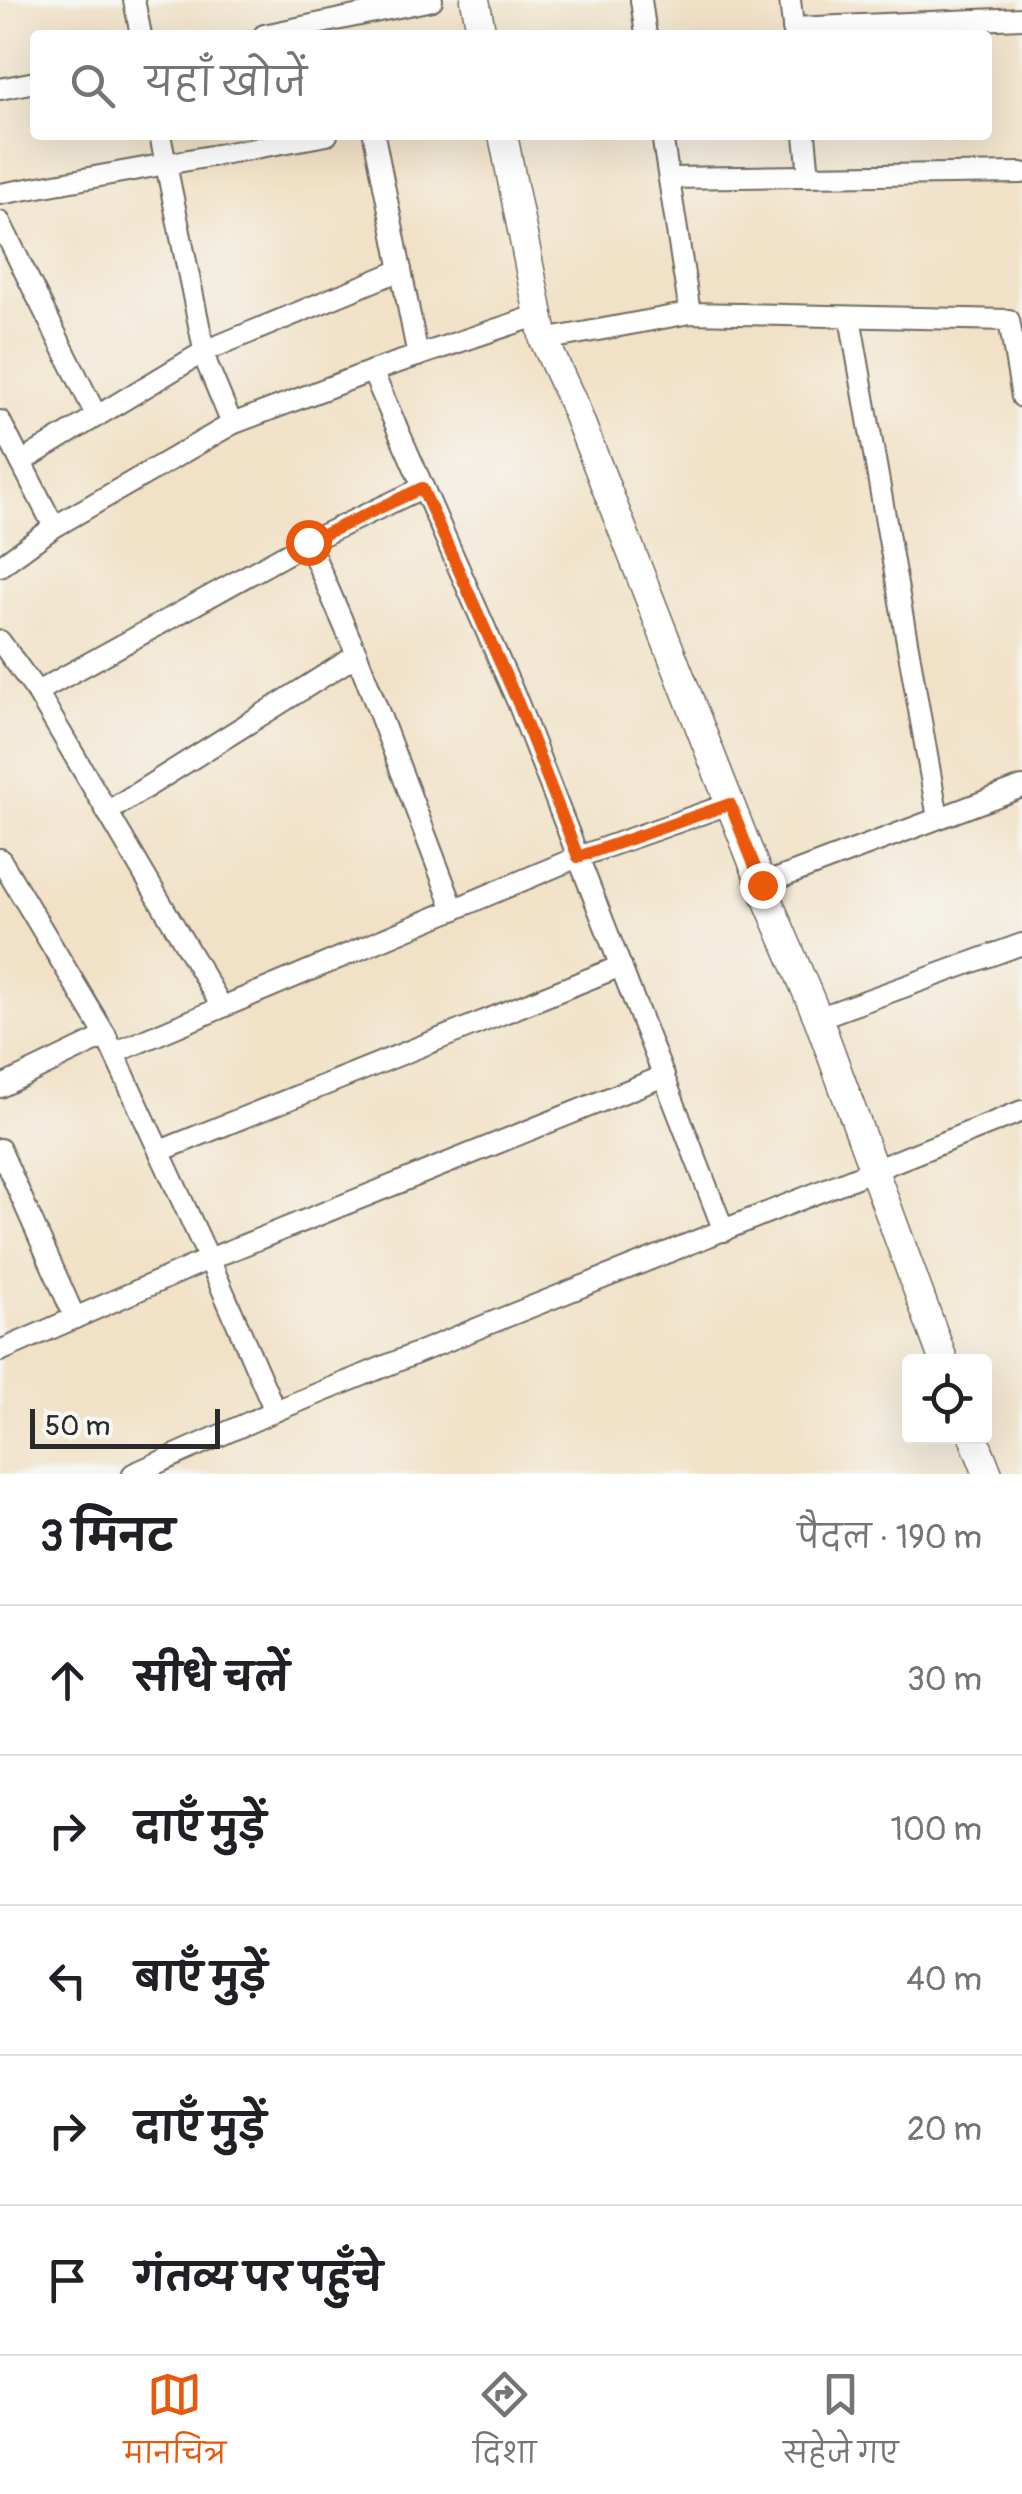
<!DOCTYPE html>
<html lang="hi">
<meta charset="utf-8">
<style>
:root{--surface:#fff;--page:#f2f2f2;--text:#202124;--muted:#757577;--line:#e0e0e0;--accent:#ea580c}
body{margin:0;font-family:Pangolin,"Playpen Sans Deva",sans-serif;background:var(--page);color:var(--text)}
.controls{position:absolute;right:30px;bottom:30px;display:grid;overflow:hidden;border-radius:10px;box-shadow:0 10px 40px #0002}
.controls button{width:90px;height:90px;display:grid;place-items:center;padding:0;border:0;border-bottom:2px solid var(--line);background:var(--surface);color:var(--text);font:50px sans-serif}
.scale{position:absolute;left:30px;bottom:25px;width:190px;box-sizing:border-box;padding-left:10px;border:5px solid #2b2b2b;border-top:0;font-size:28px;line-height:35px;white-space:nowrap;color:#2b2b2b;-webkit-text-stroke:8px #f6f6f2;paint-order:stroke}
.stop{position:absolute;width:30px;height:30px;margin:-22px;border:8px solid #ea580c;border-radius:50%;background:#fff}
.stop.end{background:#ea580c;border-color:#fff;box-shadow:0 2px 10px #0008}
.list{margin:0;padding:0;list-style:none}
h2{display:flex;justify-content:space-between;align-items:center;height:130px;margin:0;padding:0 40px;font-size:42px}
h2 small{font-size:32px;font-weight:400;color:var(--muted)}
.list li{display:grid;grid-template-columns:65px 1fr auto;gap:30px;align-items:center;box-sizing:border-box;height:150px;padding:0 40px;border-top:2px solid var(--line)}
.list b{display:block;font-size:38px;white-space:nowrap}
.list em{font-size:32px;font-style:normal;color:var(--muted)}
.icon{flex:none;width:55px;height:55px;fill:none;stroke:currentColor;stroke-width:2;stroke-linecap:round;stroke-linejoin:round}
.map{position:relative;flex:none;width:1022px;height:1474px;overflow:hidden}
.search{position:absolute;background:var(--surface);box-shadow:0 10px 40px #0002;left:30px;right:30px;top:30px;height:110px;display:flex;align-items:center;gap:25px;box-sizing:border-box;padding:0 35px;border-radius:10px;color:var(--muted);font-size:38px}
.sheet{height:880px;background:var(--surface)}
nav{display:flex;justify-content:space-around;align-items:center;box-sizing:border-box;height:140px;border-top:2px solid var(--line);background:var(--surface);font-size:28px;color:var(--muted)}
nav a{display:grid;justify-items:center;gap:5px}
nav .on{color:var(--accent)}
.map>svg:first-child{display:block}
</style>
<div class="map">
<svg width="1022" height="1474" viewBox="0 0 1022 1474">
<rect width="100%" height="100%" fill="#f6f6f2"/>
<filter id="ink" filterUnits="userSpaceOnUse"><feTurbulence type="fractalNoise" baseFrequency=".01" numOctaves="2"/><feDisplacementMap in="SourceGraphic" scale="20" xChannelSelector="R" yChannelSelector="G"/><feConvolveMatrix kernelMatrix="1 2 1 2 8 2 1 2 1" color-interpolation-filters="sRGB"/></filter>
<filter id="wash" filterUnits="userSpaceOnUse"><feTurbulence type="fractalNoise" baseFrequency=".0048" numOctaves="4" result="noise"/><feDisplacementMap in="SourceGraphic" scale="40" xChannelSelector="R" yChannelSelector="G"/><feGaussianBlur stdDeviation="2.25" result="paint"/><feColorMatrix in="noise" values="0 0 0 0 0 0 0 0 0 0 0 0 0 0 0 0 0 1.4 0 .05"/><feComposite in="paint" operator="in"/></filter>
<g filter="url(#wash)">
<rect width="100%" height="100%" fill="#f1e1c6"/>
</g>
<g filter="url(#ink)">
<g fill="none" stroke-linecap="round" stroke-linejoin="round">
<g stroke="#706b61" stroke-width="24">
<g id="minor">
<polyline points="134,0 141,35"/>
<polyline points="641,0 646,35"/>
<polyline points="790,0 794,35"/>
<polyline points="793,28 1022,18"/>
<polyline points="264,35 432,0"/>
<polyline points="0,89 35,82"/>
<polyline points="160,135 207,364 232,424"/>
<polyline points="374,135 418,356"/>
<polyline points="662,135 690,313"/>
<polyline points="805,135 809,176"/>
<polyline points="669,178 1022,173"/>
<polyline points="0,194 327,135"/>
<polyline points="0,222 96,415"/>
<polyline points="850,317 938,818"/>
<polyline points="544,340 690,313 1009,320 1022,397"/>
<polyline points="372,371 539,315"/>
<polyline points="0,421 54,527"/>
<polyline points="21,462 205,351 401,270"/>
<polyline points="308,542 422,488"/>
<polyline points="0,566 54,527 232,424 372,371 518,703 724,1231"/>
<polyline points="0,641 37,692"/>
<polyline points="107,812 357,655"/>
<polyline points="0,859 106,1036 209,1259 275,1411"/>
<polyline points="761,885 1022,787"/>
<polyline points="222,1007 37,692 308,542 357,655 454,910"/>
<polyline points="818,1018 1022,944"/>
<polyline points="114,1053 578,857 729,804"/>
<polyline points="0,1087 106,1036"/>
<polyline points="0,1149 75,1318"/>
<polyline points="160,1151 621,966"/>
<polyline points="0,1351 209,1259 664,1076"/>
<polyline points="133,1474 275,1411 503,1318 1022,1111"/>
</g>
</g>
<g stroke="#706b61" stroke-width="31">
<g id="tertiary">
<polyline points="475,0 482,35"/>
<polyline points="503,135 544,340 573,403 768,901 818,1018 944,1362"/>
<polyline points="973,1436 988,1474"/>
</g>
</g>
<use href="#minor" stroke="#fff" stroke-width="20"/>
<use href="#tertiary" stroke="#fff" stroke-width="28"/>
</g>
</g>
<g fill="none" stroke-linecap="round" stroke-linejoin="round" filter="url(#ink)">
<polyline stroke="#ea580c" stroke-width="12" points="308,542 422,488 518,703 578,857 730,804 762,885"/>
</g>
</svg>
<div class="controls">
<button><svg class="icon" aria-label="locate" viewBox="0 0 24 24"><circle cx="12" cy="12" r="6"/><path d="M12 2v4M12 18v4M2 12h4M18 12h4"/></svg></button>
</div>
<div class="scale">50 m</div>
<div class="stop" style="left:308px;top:542px"></div>
<div class="stop end" style="left:762px;top:885px"></div>
<div class="search"><svg class="icon" aria-label="search" viewBox="0 0 24 24"><circle cx="10" cy="10" r="6"/><path d="M15 15l6 6"/></svg>यहाँ खोजें</div>
</div>
<section class="sheet">
<h2>3 मिनट<small>पैदल · 190 m</small></h2>
<ul class="list">
<li><svg class="icon" aria-label="ahead" viewBox="0 0 24 24"><path d="M12 20V5M6 11l6-6 6 6"/></svg><div><b>सीधे चलें</b></div><em>30 m</em></li>
<li><svg class="icon" aria-label="right" viewBox="0 0 24 24"><path d="M7 20v-9h11M14 6l5 5-5 5"/></svg><div><b>दाएँ मुड़ें</b></div><em>100 m</em></li>
<li><svg class="icon" aria-label="left" viewBox="0 0 24 24"><path d="M17 20v-9H6M10 6l-5 5 5 5"/></svg><div><b>बाएँ मुड़ें</b></div><em>40 m</em></li>
<li><svg class="icon" aria-label="right" viewBox="0 0 24 24"><path d="M7 20v-9h11M14 6l5 5-5 5"/></svg><div><b>दाएँ मुड़ें</b></div><em>20 m</em></li>
<li><svg class="icon" aria-label="arrive" viewBox="0 0 24 24"><path d="M6 21V4h12l-3 4 3 4H6"/></svg><div><b>गंतव्य पर पहुँचे</b></div></li>
</ul>
</section>
<nav>
<a class="on"><svg class="icon" aria-label="map" viewBox="0 0 24 24"><path d="M3 6l6-2 6 2 6-2v14l-6 2-6-2-6 2zM9 4v14M15 6v14"/></svg>मानचित्र</a>
<a><svg class="icon" aria-label="directions" viewBox="0 0 24 24"><path d="M12 3l9 9-9 9-9-9zM9 14v-3h6M13 9l2 2-2 2"/></svg>दिशा</a>
<a><svg class="icon" aria-label="saved" viewBox="0 0 24 24"><path d="M7 4h10v16l-5-4-5 4z"/></svg>सहेजे गए</a>
</nav>
